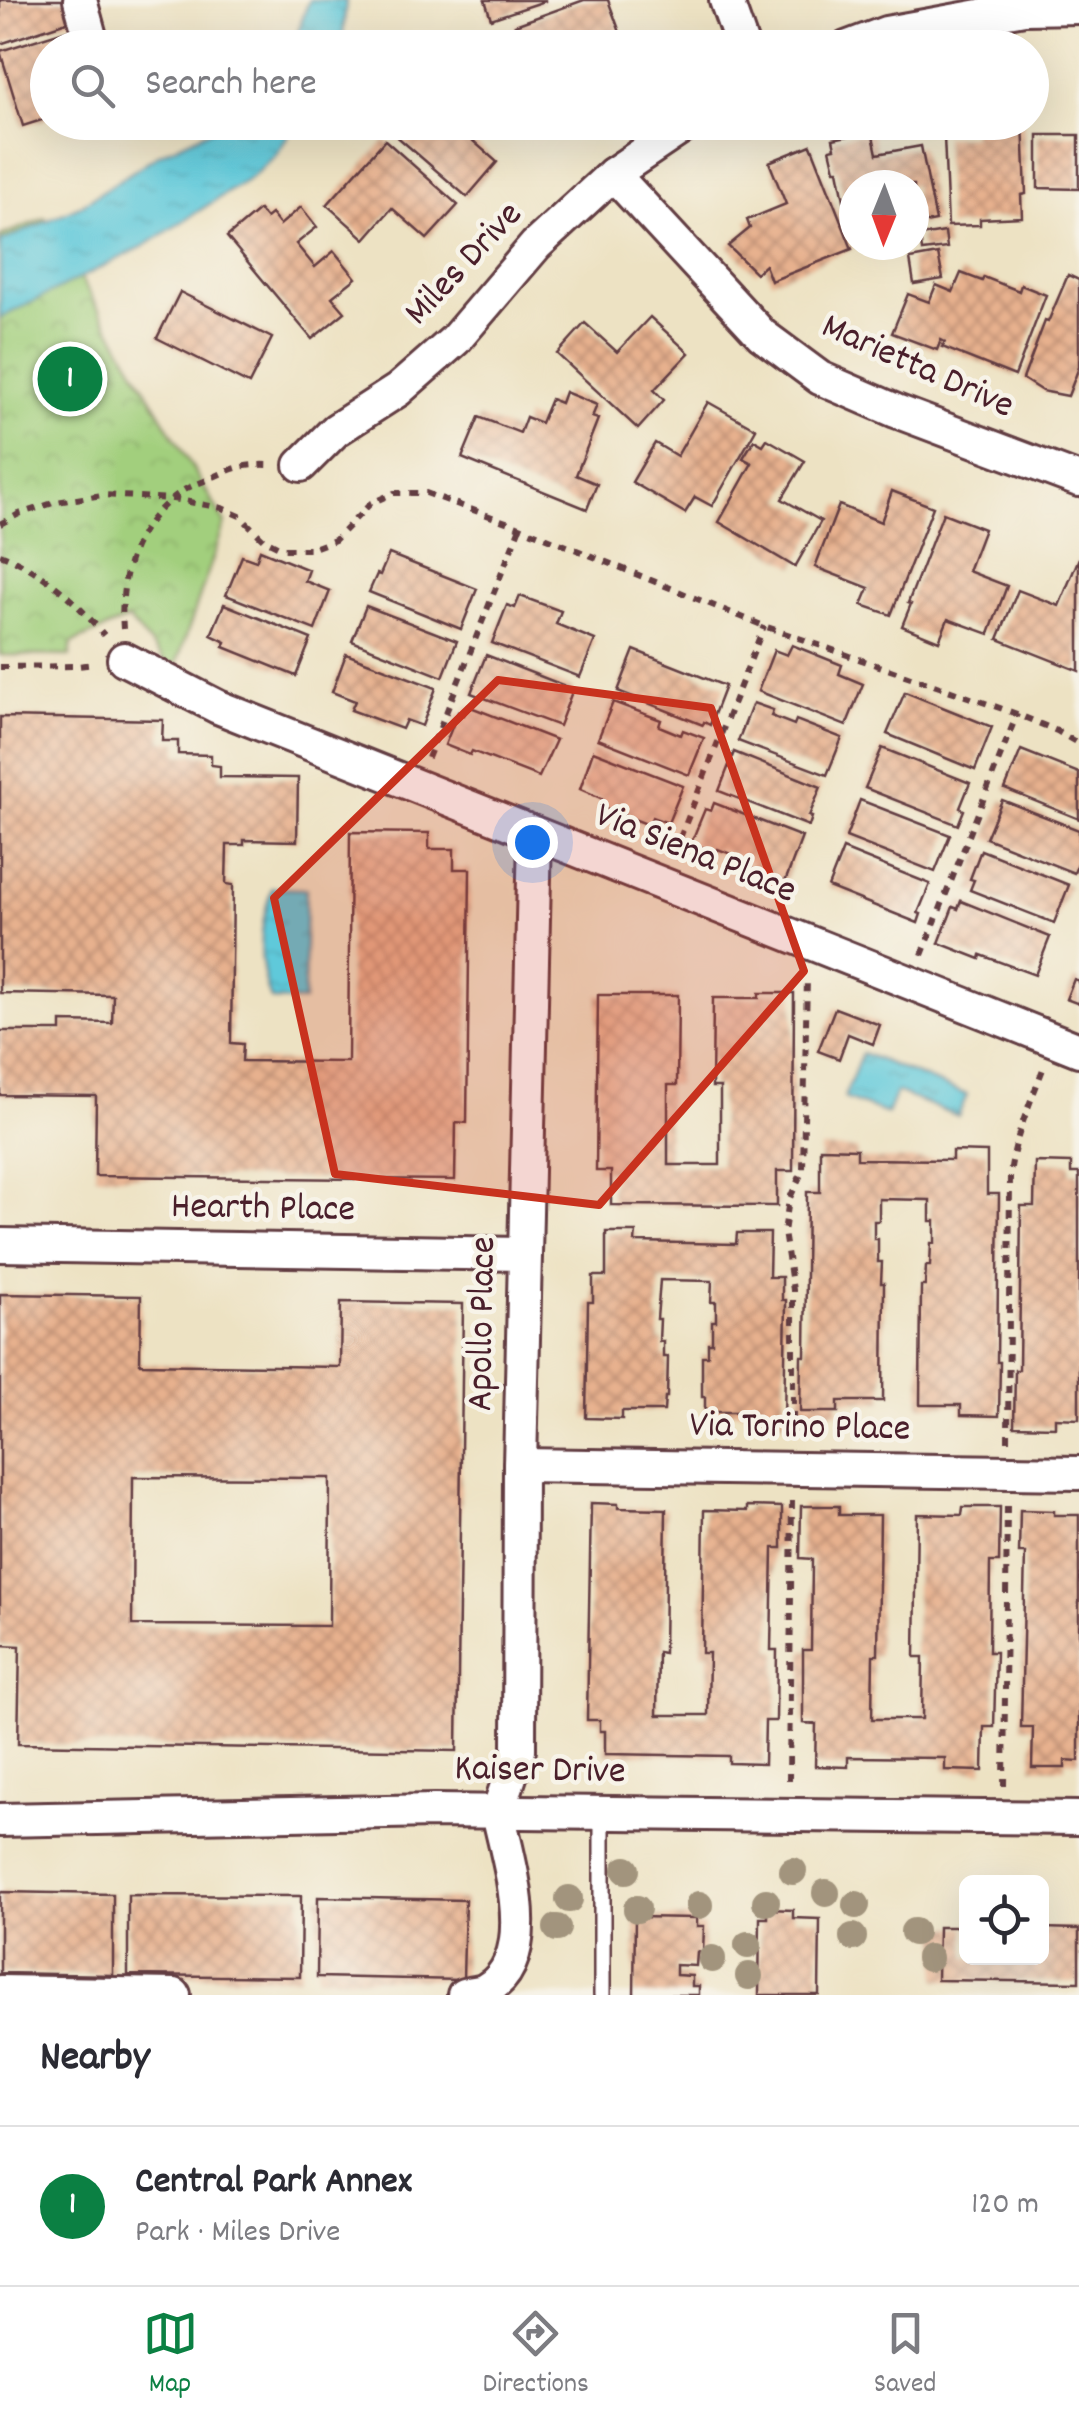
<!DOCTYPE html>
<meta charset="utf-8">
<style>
:root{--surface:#fff;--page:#f7f7f7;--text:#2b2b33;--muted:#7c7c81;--line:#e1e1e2;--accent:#0b8043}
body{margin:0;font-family:Dekko,sans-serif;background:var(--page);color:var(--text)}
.controls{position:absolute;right:30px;bottom:30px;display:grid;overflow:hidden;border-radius:15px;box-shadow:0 10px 40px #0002}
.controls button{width:90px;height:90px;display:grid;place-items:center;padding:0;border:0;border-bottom:2px solid var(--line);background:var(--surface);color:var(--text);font:50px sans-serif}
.compass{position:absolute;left:839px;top:170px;width:90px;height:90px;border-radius:50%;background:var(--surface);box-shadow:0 10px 40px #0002;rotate:181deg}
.you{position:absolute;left:532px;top:842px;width:35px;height:35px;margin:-25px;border:8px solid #fff;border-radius:50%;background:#1a73e8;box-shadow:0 0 0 15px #1a73e833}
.badge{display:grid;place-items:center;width:65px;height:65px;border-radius:50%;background:var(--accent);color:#fff;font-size:32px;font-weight:700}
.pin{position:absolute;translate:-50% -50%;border:5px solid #fff;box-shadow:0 2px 10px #0006}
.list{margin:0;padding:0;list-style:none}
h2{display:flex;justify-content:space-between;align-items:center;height:130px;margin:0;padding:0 40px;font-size:42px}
h2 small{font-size:32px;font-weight:400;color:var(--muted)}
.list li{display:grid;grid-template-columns:65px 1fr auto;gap:30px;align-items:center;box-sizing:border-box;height:160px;padding:0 40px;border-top:2px solid var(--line)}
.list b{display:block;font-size:38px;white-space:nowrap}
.list p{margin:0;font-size:32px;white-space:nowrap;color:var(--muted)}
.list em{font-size:32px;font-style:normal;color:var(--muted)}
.icon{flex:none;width:55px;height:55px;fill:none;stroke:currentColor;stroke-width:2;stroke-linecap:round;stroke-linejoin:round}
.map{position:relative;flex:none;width:1079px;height:1995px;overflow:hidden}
.search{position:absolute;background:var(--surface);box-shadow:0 10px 40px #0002;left:30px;right:30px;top:30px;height:110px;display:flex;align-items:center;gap:25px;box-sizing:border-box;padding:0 35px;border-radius:55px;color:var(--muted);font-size:38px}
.sheet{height:290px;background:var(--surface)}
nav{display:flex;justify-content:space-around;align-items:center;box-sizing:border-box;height:140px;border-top:2px solid var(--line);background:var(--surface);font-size:28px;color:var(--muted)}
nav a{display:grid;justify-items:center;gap:5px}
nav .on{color:var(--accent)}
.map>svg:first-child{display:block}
</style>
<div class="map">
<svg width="1079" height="1995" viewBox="0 0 1079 1995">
<defs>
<pattern id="park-crowns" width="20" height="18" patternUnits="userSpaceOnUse" patternTransform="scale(2.5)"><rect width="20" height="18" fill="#a2cf7d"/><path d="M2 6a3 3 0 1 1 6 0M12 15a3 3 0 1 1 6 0" fill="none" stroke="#8db16c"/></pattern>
<pattern id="water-ripples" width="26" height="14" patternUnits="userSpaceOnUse" patternTransform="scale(2.5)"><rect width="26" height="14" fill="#5fc9da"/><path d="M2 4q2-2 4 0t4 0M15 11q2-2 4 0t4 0" fill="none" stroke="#54acbb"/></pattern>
<pattern id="building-cross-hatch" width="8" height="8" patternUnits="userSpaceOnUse" patternTransform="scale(2.5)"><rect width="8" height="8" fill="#e7b18e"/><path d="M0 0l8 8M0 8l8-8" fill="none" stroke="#bd8f74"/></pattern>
</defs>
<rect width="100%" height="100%" fill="#f7f3e8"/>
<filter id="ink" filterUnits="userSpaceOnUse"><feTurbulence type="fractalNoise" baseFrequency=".01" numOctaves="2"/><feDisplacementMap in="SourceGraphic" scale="20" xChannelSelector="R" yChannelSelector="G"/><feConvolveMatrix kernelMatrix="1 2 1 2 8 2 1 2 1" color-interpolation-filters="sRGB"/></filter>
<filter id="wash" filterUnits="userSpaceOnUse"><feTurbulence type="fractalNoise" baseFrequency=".0048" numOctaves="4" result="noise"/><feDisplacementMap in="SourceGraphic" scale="40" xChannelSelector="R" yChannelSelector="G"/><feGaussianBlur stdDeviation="2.25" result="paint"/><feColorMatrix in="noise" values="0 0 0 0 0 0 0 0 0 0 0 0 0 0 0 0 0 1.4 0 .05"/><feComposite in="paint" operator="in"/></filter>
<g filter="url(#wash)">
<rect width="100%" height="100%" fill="#ede2c3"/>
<polygon fill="url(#park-crowns)" stroke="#767754" stroke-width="2.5" points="45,218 225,523 174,671 128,619 72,643 70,656 0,655 0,236"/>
<g fill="url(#water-ripples)" stroke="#547482" stroke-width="2.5">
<polygon points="309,0 346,0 342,47 293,47"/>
<polygon points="225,123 295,123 277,154 253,176 146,245 0,318 0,242 80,206 159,154"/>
<path d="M272,888L306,889L304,1001L271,1000C257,961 259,927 272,888Z"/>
<polygon points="862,1053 967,1095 958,1116 896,1092 887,1114 844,1098"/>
</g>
<g id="blocks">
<g fill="url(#building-cross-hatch)" fill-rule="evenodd">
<polygon points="0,0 70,0 76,19 0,44"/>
<polygon points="485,0 545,0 545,1 491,19"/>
<polygon points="584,0 608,0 621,35 584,48 503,48 499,36 517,29 515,25"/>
<polygon points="77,27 84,48 48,48 48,118 23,126 0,51"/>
<polygon points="402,122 471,122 463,132 497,162 467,197 393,133"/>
<polygon points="982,122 1023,122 1026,194 1021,195 1022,217 980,219 980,225 948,226 944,137 973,136 972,128 982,128"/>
<polygon points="872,131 877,154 921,146 936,221 914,225 914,185 854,185 854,203 845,205 838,170 835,170 830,149 835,148 833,139"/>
<polygon points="1038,135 1079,135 1079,189 1038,188"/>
<polygon points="385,140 458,205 427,239 392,208 365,239 327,205"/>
<polygon points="811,145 852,249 771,281 765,265 756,273 728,246 750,228 747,220 786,204 769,162"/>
<polygon points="301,207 317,227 296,244 315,267 334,251 356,278 332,297 345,312 312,339 227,237 259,210 266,218 271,214 280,225"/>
<polygon points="945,232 947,248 922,251 920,236"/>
<polygon points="938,254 943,279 914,284 910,259"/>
<polygon points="961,273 982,281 984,277 1019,291 1021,285 1046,295 1015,376 942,347 945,342 941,340 937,350 892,333 908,294 929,302 936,285 953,292"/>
<polygon points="1068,275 1079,280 1079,367 1068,396 1042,391 1023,379 1045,321 1048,322"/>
<polygon points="180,292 272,338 249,384 157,338"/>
<polygon points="650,317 689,353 654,390 664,400 638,429 557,354 585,323 617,352"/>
<polygon points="565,392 597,405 592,417 598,419 576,475 597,484 587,509 462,458 479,417 520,433 526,417 541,423 551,399 561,403"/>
<polygon points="708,402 756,429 712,506 695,497 685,513 632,482 655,443 677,456"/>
<polygon points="767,439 805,461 782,499 821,521 795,567 719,522 752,463 743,458 754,440 763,445"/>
<polygon points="892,491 933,507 891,615 862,605 869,588 815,567 839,505 881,522"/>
<polygon points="943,513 984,529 968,571 1007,586 989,634 948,619 939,641 902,626 911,604 908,603"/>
<polygon points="260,550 309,570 305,581 330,591 315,630 226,595 242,556 256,561"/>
<polygon points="389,554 477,589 461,629 369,592 377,574 380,575"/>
<polygon points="1079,558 1079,671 998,639 1018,590 1059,606"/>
<polygon points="520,596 561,611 556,624 595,640 580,677 492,643 507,605 515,608"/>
<polygon points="224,604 311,639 296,676 224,647 226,642 211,635"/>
<polygon points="366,606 457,641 443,677 352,641"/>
<polygon points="792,645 842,665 839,674 863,684 846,726 758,691 774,650 787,655"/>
<polygon points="634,650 725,686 710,725 704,722 703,725 618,691"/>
<polygon points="346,654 436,688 422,726 406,720 402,729 351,710 355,701 332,692"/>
<polygon points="486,655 573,689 559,726 471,693"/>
<polygon points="905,692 992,727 975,770 887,734"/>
<polygon points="613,702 661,720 659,726 681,735 683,730 704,738 689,775 598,739"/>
<polygon points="753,703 773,710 771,716 794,725 796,720 842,738 827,775 738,741"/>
<polygon points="468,706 556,740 539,777 472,751 470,755 445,745 458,712 464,715"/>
<polygon points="0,717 163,720 162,741 178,741 178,754 211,755 211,765 220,766 220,777 298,778 297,841 244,840 244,845 227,845 226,884 233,885 231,1043 243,1044 242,1061 348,1062 350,832 429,833 429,849 454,849 454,869 470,869 467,1123 456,1122 455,1180 95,1176 96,1096 0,1095 0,1031 61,1031 61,1022 112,1023 113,995 0,993"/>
<polygon points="882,748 970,783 960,808 964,810 958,825 865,788"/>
<polygon points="1021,750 1079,773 1079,819 1005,789"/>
<polygon points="593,751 683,786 668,823 652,817 649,825 600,806 603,799 580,789"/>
<polygon points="734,752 821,787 809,816 812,817 809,826 719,791"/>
<polygon points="860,800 950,835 935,872 846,837"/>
<polygon points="1002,800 1079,830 1079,861 1074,873 986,838"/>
<polygon points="714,803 802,837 785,882 750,868 752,862 718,849 716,853 691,843 705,809 711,811"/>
<polygon points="843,849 930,884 918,913 921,914 918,923 828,887"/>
<polygon points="981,850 1069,885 1054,923 970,890 974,880 970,879"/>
<polygon points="961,901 1050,937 1035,975 981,955 980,959 939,943 953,907 958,909"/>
<polygon points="1074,979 1079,981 1079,1004 1066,999"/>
<polygon points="759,993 794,993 793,1171 777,1171 777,1206 611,1205 611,1171 596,1171 598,995 678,995 677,1085 668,1085 668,1165 720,1165 720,1087 712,1087 713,998 759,998"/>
<polygon points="835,1008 880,1025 873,1044 848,1034 839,1059 818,1051"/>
<polygon points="820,1148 857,1149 857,1159 952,1160 952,1151 987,1152 987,1194 999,1194 997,1362 1000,1362 999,1416 961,1415 961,1405 920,1405 921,1286 925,1286 926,1266 930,1266 931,1243 935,1243 935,1221 930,1221 930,1200 879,1199 879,1221 874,1221 874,1239 878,1239 878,1262 882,1262 881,1283 884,1283 883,1401 838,1401 838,1412 800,1412 801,1356 805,1356 807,1192 820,1192"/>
<polygon points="1035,1162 1071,1163 1071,1173 1079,1173 1079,1419 1055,1418 1055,1427 1014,1426 1015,1370 1019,1370 1021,1206 1034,1206"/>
<polygon points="606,1232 636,1232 635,1242 736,1244 737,1233 770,1233 769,1277 782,1277 782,1300 786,1300 784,1423 747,1422 747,1412 705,1412 705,1397 702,1397 702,1356 708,1356 708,1343 712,1343 712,1321 716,1321 716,1302 711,1302 712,1281 660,1280 657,1319 660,1319 659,1341 663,1341 663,1357 668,1357 667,1397 665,1397 664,1411 622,1411 622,1419 586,1418 588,1302 593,1302 593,1276 606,1276"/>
<path d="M0,1294L141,1296L140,1364L340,1367L341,1302L463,1304L457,1751L18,1744L20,1646L0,1645ZM133,1477L330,1478L329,1626L132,1625Z"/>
<polygon points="591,1503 618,1504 618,1508 666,1509 664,1653 658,1652 657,1715 708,1715 709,1653 702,1653 704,1510 747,1511 747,1506 782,1507 782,1548 773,1548 771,1650 777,1650 776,1721 765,1721 764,1764 729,1763 729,1756 605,1754 605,1731 600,1731 600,1720 587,1720"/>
<polygon points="801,1506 839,1506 839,1515 880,1515 878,1655 873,1655 872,1719 922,1719 923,1657 915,1657 917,1514 962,1515 963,1507 1000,1507 999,1562 990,1562 989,1652 996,1652 994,1727 984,1727 983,1771 945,1770 945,1758 848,1757 848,1767 815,1766 816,1724 803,1723 803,1650 811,1650 812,1559 800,1558"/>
<polygon points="1020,1510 1054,1511 1054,1515 1079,1515 1079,1761 1065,1760 1065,1768 1032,1768 1033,1727 1021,1727 1025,1553 1019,1553"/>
<polygon points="0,1892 113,1894 113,1975 0,1973"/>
<polygon points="128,1895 301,1896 300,1977 128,1975"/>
<polygon points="318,1897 465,1900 463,1980 317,1977"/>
<polygon points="768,1909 793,1910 793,1918 820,1919 819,1995 759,1995 760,1918 768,1918"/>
<polygon points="635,1917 697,1918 697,1926 704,1926 703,1953 697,1952 696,1966 676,1965 676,1975 692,1976 692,1986 699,1986 699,1995 634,1995"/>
<polygon points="938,1927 966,1927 966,1958 1042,1958 1042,1928 1079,1929 1079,1982 937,1980"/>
</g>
</g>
</g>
<g filter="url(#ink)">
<use href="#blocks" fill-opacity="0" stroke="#623c42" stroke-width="2.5"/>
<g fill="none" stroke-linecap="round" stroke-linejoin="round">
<g stroke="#623c42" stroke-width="20">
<polyline id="service" points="602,1995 602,1813"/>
</g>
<g stroke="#623c42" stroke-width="38">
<g id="minor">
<polyline points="80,0 93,48"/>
<polyline points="726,0 743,48"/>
<polyline points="846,48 886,33 1024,8 1079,7"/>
<polyline points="613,174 762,335 820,378 896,411 1079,480"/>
<polyline points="301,465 336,430 398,390 455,340 536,245 613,174 690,122"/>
<polyline points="124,659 218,707 1079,1050"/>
<polyline points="0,1245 525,1254"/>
<polyline points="520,1465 1079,1473"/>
<polyline points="498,1812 519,1750 520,1465 535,835"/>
<polyline points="0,1820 434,1811 1079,1818"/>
<polyline points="0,1992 174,1995"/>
<path d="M464,1995C471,1993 481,1993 487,1989C541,1957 508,1861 498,1812"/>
</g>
</g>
<g stroke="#623c42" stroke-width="6" stroke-dasharray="8 8" stroke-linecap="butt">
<polyline points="0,524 19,514 56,502 103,495 173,499 222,508 240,516 263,539 283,549 311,549 335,540 371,503 394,493 426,493 520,527 764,626 1017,714 1057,731 1079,744"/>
<path d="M0,554C43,571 75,600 104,635"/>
<path d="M123,629C119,575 134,524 181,492C189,486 200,483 209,479C234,468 242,464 270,465"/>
<polyline points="0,667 77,666 94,664"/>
<polyline points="428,758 520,527"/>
<polyline points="674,853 764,626"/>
<polyline points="922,955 1017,714"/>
<polyline points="793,1436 793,1290 784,1232 789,1200 803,1170 807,978"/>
<path d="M1008,1441L1010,1175C1014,1138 1030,1104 1043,1069"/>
<polyline points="789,1781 792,1499"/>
<polyline points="1004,1786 1007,1504"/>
</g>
<use href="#service" stroke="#fff" stroke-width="15"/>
<use href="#minor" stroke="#fff" stroke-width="32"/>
</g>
<g fill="#a2947d">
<circle cx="626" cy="1870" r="14"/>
<circle cx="793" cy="1871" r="14"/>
<circle cx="826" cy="1893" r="14"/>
<circle cx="569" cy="1899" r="14"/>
<circle cx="766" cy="1902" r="14"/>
<circle cx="699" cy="1905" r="14"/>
<circle cx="856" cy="1905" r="14"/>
<circle cx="637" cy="1909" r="14"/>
<circle cx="557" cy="1928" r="14"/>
<circle cx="914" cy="1932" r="14"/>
<circle cx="853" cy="1937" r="14"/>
<circle cx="748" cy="1945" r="14"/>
<circle cx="929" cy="1958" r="14"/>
<circle cx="712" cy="1959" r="14"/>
<circle cx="749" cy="1976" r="14"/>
</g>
</g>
<path fill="#c8321e" fill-opacity="0.2" stroke="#c8321e" stroke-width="8" stroke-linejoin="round" d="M498,680L711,708L804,971L599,1205L335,1174L274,898Z"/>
<g text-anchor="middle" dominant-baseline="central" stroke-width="9" stroke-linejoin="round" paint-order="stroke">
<g font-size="38" fill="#4a1f2b" stroke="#f7f3e8">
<text transform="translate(465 265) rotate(-47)">Miles Drive</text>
<text transform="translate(917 368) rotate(24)">Marietta Drive</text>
<text transform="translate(695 855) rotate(22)">Via Siena Place</text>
<text transform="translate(263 1210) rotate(1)">Hearth Place</text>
<text transform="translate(484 1324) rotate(-89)">Apollo Place</text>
<text transform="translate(800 1429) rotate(1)">Via Torino Place</text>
<text transform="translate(540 1772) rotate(1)">Kaiser Drive</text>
</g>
</g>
</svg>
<div class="controls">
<button><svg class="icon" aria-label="locate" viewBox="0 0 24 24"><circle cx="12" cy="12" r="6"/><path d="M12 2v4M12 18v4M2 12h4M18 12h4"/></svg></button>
</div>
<svg class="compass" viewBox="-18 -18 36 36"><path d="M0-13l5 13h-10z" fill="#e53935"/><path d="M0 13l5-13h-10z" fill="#7c7c81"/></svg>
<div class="you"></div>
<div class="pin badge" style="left:70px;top:379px">1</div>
<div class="search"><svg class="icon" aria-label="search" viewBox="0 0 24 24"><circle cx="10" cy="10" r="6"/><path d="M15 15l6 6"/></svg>Search here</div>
</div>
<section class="sheet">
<h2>Nearby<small></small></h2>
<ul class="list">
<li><span class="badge">1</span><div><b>Central Park Annex</b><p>Park · Miles Drive</p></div><em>120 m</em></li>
</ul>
</section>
<nav>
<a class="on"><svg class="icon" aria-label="map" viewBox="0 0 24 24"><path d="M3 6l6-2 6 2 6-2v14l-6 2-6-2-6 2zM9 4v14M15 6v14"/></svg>Map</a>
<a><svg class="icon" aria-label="directions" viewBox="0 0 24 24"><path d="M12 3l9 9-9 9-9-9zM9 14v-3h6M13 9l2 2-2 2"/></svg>Directions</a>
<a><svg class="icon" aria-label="saved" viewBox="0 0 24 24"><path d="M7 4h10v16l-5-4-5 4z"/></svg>Saved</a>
</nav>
